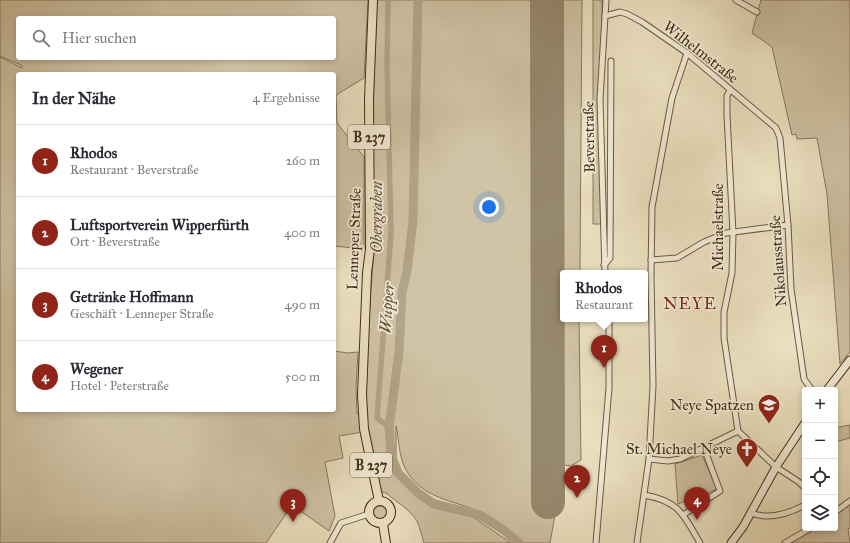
<!DOCTYPE html>
<html lang="de">
<meta charset="utf-8">
<style>
:root{--surface:#fff;--page:#f7f7f7;--text:#2b2b33;--muted:#7c7c81;--line:#e1e1e2;--accent:#8f2418}
body{margin:0;font-family:"IM FELL Great Primer",serif;background:var(--page);color:var(--text)}
.controls{position:absolute;right:12px;bottom:12px;display:grid;overflow:hidden;border-radius:4px;box-shadow:0 2px 6px #0003}
.controls button{width:36px;height:36px;display:grid;place-items:center;padding:0;border:0;border-bottom:1px solid var(--line);background:var(--surface);color:var(--text);font:20px sans-serif}
.you{position:absolute;left:489px;top:207px;width:14px;height:14px;margin:-10px;border:3px solid #fff;border-radius:50%;background:#1a73e8;box-shadow:0 0 0 6px #1a73e833}
.badge{display:grid;place-items:center;width:26px;height:26px;border-radius:50%;background:var(--accent);color:#fff;font-size:13px;font-weight:700}
.pin{position:absolute;translate:-50% -33px;filter:drop-shadow(0 1px 2px #0008)}
.pin::after{content:'';position:absolute;top:21px;width:14px;height:12px;background:inherit;clip-path:polygon(0 0,100% 0,50% 100%)}
.popup{position:absolute;left:560px;top:270px;width:88px;height:52px;box-sizing:border-box;display:grid;place-content:center;border-radius:4px;background:var(--surface);filter:drop-shadow(0 1px 3px #0005);font-size:13px;white-space:nowrap;color:var(--muted)}
.popup b{font-size:15px;color:var(--text)}
.popup::after{content:'';position:absolute;left:50%;top:100%;margin-left:-8px;border:8px solid transparent;border-top-color:var(--surface)}
.list{margin:0;padding:0;list-style:none}
h2{display:flex;justify-content:space-between;align-items:center;height:52px;margin:0;padding:0 16px;font-size:17px}
h2 small{font-size:13px;font-weight:400;color:var(--muted)}
.list li{display:grid;grid-template-columns:26px 1fr auto;gap:12px;align-items:center;box-sizing:border-box;height:72px;padding:0 16px;border-top:1px solid var(--line)}
.list b{display:block;font-size:15px;white-space:nowrap}
.list p{margin:0;font-size:13px;white-space:nowrap;color:var(--muted)}
.list em{font-size:13px;font-style:normal;color:var(--muted)}
.icon{flex:none;width:22px;height:22px;fill:none;stroke:currentColor;stroke-width:2;stroke-linecap:round;stroke-linejoin:round}
.map{position:relative;flex:none;width:850px;height:543px;overflow:hidden}
.search{position:absolute;background:var(--surface);box-shadow:0 2px 6px #0003;left:16px;top:16px;width:320px;height:44px;display:flex;align-items:center;gap:10px;box-sizing:border-box;padding:0 14px;border-radius:4px;color:var(--muted);font-size:15px}
.panel{position:absolute;background:var(--surface);box-shadow:0 2px 6px #0003;left:16px;top:72px;width:320px;height:340px;border-radius:4px}
.map>svg:first-child{display:block}
</style>
<div class="map">
<svg width="850" height="543" viewBox="0 0 850 543">
<rect width="100%" height="100%" fill="#ede3c3"/>
<filter id="stains"><feTurbulence type="fractalNoise" baseFrequency=".005" numOctaves="4"/><feColorMatrix values="0 0 0 0 .2 0 0 0 0 .09 0 0 0 0 .02 0 0 0 .5 -.17"/></filter>
<radialGradient id="worn" r=".72"><stop offset=".6" stop-color="#630" stop-opacity="0"/><stop offset="1" stop-color="#630" stop-opacity=".3"/></radialGradient>
<g fill="#d0c4a6" stroke="#88785e" fill-rule="evenodd">
<path d="M0,0H368L364,78L336,95L337,123L364,157V249L334,246V74H18V410H334V351L348,353L358,352L356,387L357,414L366,413V352L374,250L373,113L377,0H582L580,273H563V319H579L581,460L571,466L564,465L550,543H524C512,531 497,520 482,513C453,499 422,500 405,468C399,457 399,439 396,426V475L421,496L438,506L463,510L511,543H424C422,536 420,528 417,521C410,509 396,502 386,493L381,492L369,431L339,436L343,458L325,462L335,516L329,531L292,505L266,543H0V57L22,68L21,65L0,56ZM18,18H334V58H18Z"/>
<polygon points="593,0 602,0 603,224 593,224"/>
<polygon points="761,0 850,0 850,352 840,364 827,194 817,138 797,139 796,134 792,135 772,47 752,33"/>
<polygon points="850,425 850,438 835,442 835,428"/>
<polygon points="702,455 717,489 678,504 675,464"/>
<polygon points="850,501 850,528 848,529 850,543 785,543 811,528 835,528 835,512"/>
<circle cx="380" cy="513" r="7"/>
</g>
<g fill="none" stroke-linecap="round" stroke-linejoin="round">
<polyline stroke="#b2a589" stroke-width="5.5" points="388,0 387,64 391,233 377,418 389,427"/>
<polyline stroke="#b2a589" stroke-width="9" points="418,0 413,220 407,271 402,292 399,352 389,427 391,455 398,473 418,493 434,504 480,515 505,531 519,543"/>
<polyline stroke="#96886d" stroke-width="34" points="547,0 548,502"/>
<g stroke="#6b5a42" stroke-width="7">
<g id="street">
<polyline points="736,0 757,12"/>
<polyline points="605,16 620,12 627,14 642,22 687,53 776,128 780,138 788,225 791,289 804,379 812,390"/>
<polyline points="730,90 727,96 727,115 733,233 732,273 724,312 724,338 738,431 776,467 799,482 804,487"/>
<polyline points="651,260 677,258 704,242 726,233 788,225"/>
<polyline points="604,265 610,258 611,61"/>
<polyline points="605,273 600,99 606,0"/>
<polyline points="649,459 668,461 680,459 738,431"/>
<path d="M644,495C679,501 683,514 700,543"/>
<polyline points="835,512 850,501"/>
<path d="M751,513C769,520 788,514 805,505"/>
<polyline points="683,515 720,491 704,448"/>
<polyline points="330,543 341,523 369,514"/>
<polyline points="596,543 609,388 609,319"/>
<polyline points="637,543 649,459 653,386 651,276 652,207 672,98 687,53"/>
<polyline points="785,543 811,528"/>
</g>
</g>
<g stroke="#402d17" stroke-width="9">
<g id="secondary">
<polyline points="827,390 850,360"/>
<polyline points="731,543 743,527 776,467 805,423"/>
</g>
</g>
<g stroke="#402d17" stroke-width="10">
<g id="primary">
<polyline points="373,0 369,99 370,249 367,273 362,395 364,429 379,501"/>
<circle cx="380" cy="512" r="11"/>
<polyline points="383,524 386,543"/>
</g>
</g>
<use href="#street" stroke="#f3edd8" stroke-width="5"/>
<use href="#secondary" stroke="#f3edd8" stroke-width="7"/>
<use href="#primary" stroke="#ede3c3" stroke-width="8"/>
</g>
<defs>
<g id="school-pin" transform="scale(1.15)"><path d="M0 17L-7.5 6A9.5 9.5 0 1 1 7.5 6Z" fill="#8f2418" stroke="#f3edd8"/><path d="M0-5L7-2L0 1L-7-2ZM-4 1L0 2.5L4 1V4Q0 6-4 4Z" fill="#fff"/></g>
<g id="church-pin" transform="scale(1.15)"><path d="M0 17L-7.5 6A9.5 9.5 0 1 1 7.5 6Z" fill="#8f2418" stroke="#f3edd8"/><path d="M-1.2-6h2.4v3.5h3.3v2.4h-3.3V6h-2.4V-.1h-3.3v-2.4h3.3Z" fill="#fff"/></g>
</defs>
<g fill-rule="evenodd">
<use href="#school-pin" x="769" y="405"/>
<use href="#church-pin" x="747" y="449"/>
</g>
<g text-anchor="middle" dominant-baseline="central" stroke-width="3.5" stroke-linejoin="round" paint-order="stroke">
<g fill="#f3edd8" stroke="#766751" stroke-width="1">
<rect x="348" y="125" width="42" height="24" rx="3"/>
<rect x="350" y="453" width="42" height="24" rx="3"/>
</g>
<g font-size="14" font-weight="bold" fill="#402d17">
<text x="369" y="137">B 237</text>
<text x="371" y="465">B 237</text>
</g>
<g font-size="15" fill="#402d17" stroke="#f3edd8">
<text transform="translate(701 52) rotate(38)">Wilhelmstraße</text>
<text transform="translate(589 137) rotate(-91)">Beverstraße</text>
<text transform="translate(718 227) rotate(-90)">Michaelstraße</text>
<text transform="translate(354 239) rotate(-88)">Lenneper Straße</text>
<text transform="translate(778 261) rotate(-94)">Nikolausstraße</text>
</g>
<g font-size="15" fill="#402d17" stroke="#f3edd8" text-anchor="end">
<text x="754" y="405">Neye Spatzen</text>
<text x="732" y="449">St. Michael Neye</text>
</g>
<g font-size="16" font-style="italic" fill="#625139" stroke="#f3edd8">
<text transform="translate(376 217) rotate(-90)">Obergraben</text>
<text transform="translate(387 308) rotate(-86)">Wupper</text>
</g>
<g font-size="17" letter-spacing="1" fill="#7a1f14" stroke="#f3edd8">
<text x="690" y="303">NEYE</text>
</g>
</g>
<rect width="100%" height="100%" filter="url(#stains)"/>
<rect width="100%" height="100%" fill="url(#worn)"/>
</svg>
<div class="controls">
<button>+</button>
<button>−</button>
<button><svg class="icon" aria-label="locate" viewBox="0 0 24 24"><circle cx="12" cy="12" r="6"/><path d="M12 2v4M12 18v4M2 12h4M18 12h4"/></svg></button>
<button><svg class="icon" aria-label="layers" viewBox="0 0 24 24"><path d="M12 4l9 5-9 5-9-5zM3 14l9 5 9-5"/></svg></button>
</div>
<div class="you"></div>
<div class="pin badge" style="left:604px;top:368px">1</div>
<div class="popup"><b>Rhodos</b>Restaurant</div>
<div class="pin badge" style="left:577px;top:498px">2</div>
<div class="pin badge" style="left:293px;top:522px">3</div>
<div class="pin badge" style="left:697px;top:520px">4</div>
<div class="search"><svg class="icon" aria-label="search" viewBox="0 0 24 24"><circle cx="10" cy="10" r="6"/><path d="M15 15l6 6"/></svg>Hier suchen</div>
<section class="panel">
<h2>In der Nähe<small>4 Ergebnisse</small></h2>
<ul class="list">
<li><span class="badge">1</span><div><b>Rhodos</b><p>Restaurant · Beverstraße</p></div><em>260 m</em></li>
<li><span class="badge">2</span><div><b>Luftsportverein Wipperfürth</b><p>Ort · Beverstraße</p></div><em>400 m</em></li>
<li><span class="badge">3</span><div><b>Getränke Hoffmann</b><p>Geschäft · Lenneper Straße</p></div><em>490 m</em></li>
<li><span class="badge">4</span><div><b>Wegener</b><p>Hotel · Peterstraße</p></div><em>500 m</em></li>
</ul>
</section>
</div>
